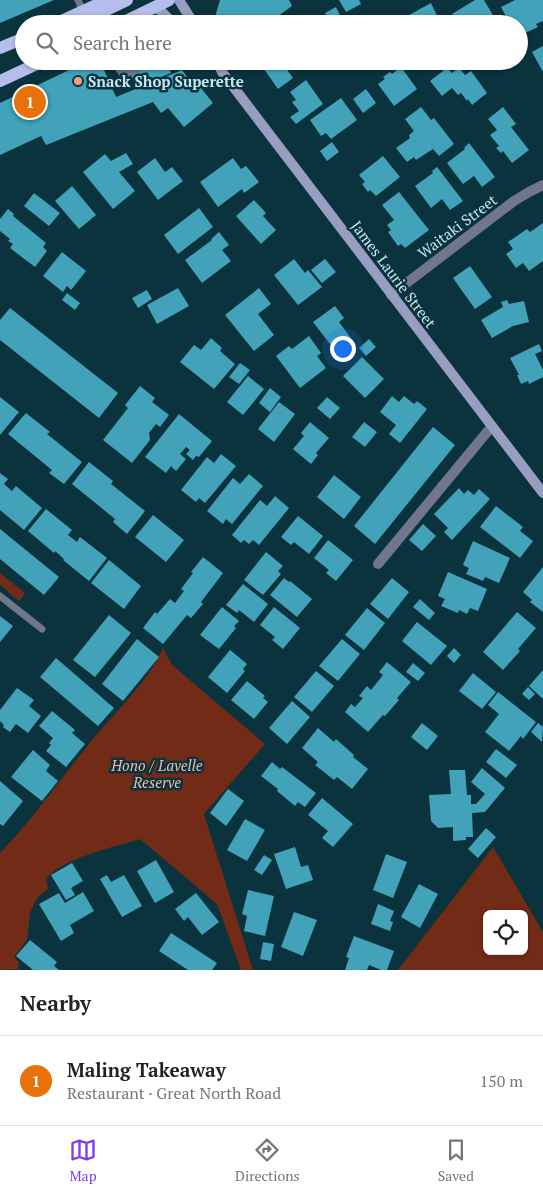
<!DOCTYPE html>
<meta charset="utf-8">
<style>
:root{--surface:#fff;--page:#f6f6f6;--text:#222;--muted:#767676;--line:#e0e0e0;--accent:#7c3aed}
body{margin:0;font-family:"PT Serif",serif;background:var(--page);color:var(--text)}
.controls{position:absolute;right:15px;bottom:15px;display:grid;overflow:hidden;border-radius:8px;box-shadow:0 1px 4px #0004}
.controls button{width:45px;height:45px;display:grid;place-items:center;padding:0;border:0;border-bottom:1px solid var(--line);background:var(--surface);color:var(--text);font:25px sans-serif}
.you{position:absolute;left:342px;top:348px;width:18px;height:18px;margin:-12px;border:4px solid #fff;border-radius:50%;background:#1a73e8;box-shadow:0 0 0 8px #1a73e833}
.badge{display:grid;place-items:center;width:32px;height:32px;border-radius:50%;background:var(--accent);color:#fff;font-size:16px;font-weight:700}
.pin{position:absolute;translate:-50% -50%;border:2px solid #fff;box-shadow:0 1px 5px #0006}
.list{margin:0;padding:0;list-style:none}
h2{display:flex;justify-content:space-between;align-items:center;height:65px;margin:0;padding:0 20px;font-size:21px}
h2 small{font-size:16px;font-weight:400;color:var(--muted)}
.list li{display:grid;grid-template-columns:32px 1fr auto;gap:15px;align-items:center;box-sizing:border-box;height:90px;padding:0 20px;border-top:1px solid var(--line)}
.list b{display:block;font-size:19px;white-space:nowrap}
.list p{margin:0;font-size:16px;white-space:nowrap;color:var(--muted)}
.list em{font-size:16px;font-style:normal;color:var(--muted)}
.icon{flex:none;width:28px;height:28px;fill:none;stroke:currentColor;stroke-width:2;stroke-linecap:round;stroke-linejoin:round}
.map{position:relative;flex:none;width:543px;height:970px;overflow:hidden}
.search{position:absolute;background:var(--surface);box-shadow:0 1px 4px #0004;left:15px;right:15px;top:15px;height:55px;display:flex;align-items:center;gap:12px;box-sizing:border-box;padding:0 18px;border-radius:28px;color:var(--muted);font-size:19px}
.sheet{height:155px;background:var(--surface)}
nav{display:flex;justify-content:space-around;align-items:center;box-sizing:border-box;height:70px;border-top:1px solid var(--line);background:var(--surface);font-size:14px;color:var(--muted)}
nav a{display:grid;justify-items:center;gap:2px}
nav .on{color:var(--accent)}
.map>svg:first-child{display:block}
</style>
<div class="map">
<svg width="543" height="970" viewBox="0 0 543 970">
<rect width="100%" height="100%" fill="#0a333d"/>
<g fill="#722b16" fill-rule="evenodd">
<polygon points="0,573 25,593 19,601 0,585"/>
<path d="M163,648L172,665L265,744L204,814L253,970H241L217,904L140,839C111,848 67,857 46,878L48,889L37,898L30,913L27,940L14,957L19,963L18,969L0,970V853C32,820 59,781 88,745C113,714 146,685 163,648Z"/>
<path d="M493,847L543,932V970H398ZM487,914H524V951H487Z"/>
</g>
<g fill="#41a2ba">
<polygon points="0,0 54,0 0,23"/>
<polygon points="220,0 289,0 292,6 267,24 220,24 215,17"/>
<polygon points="339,0 359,0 361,4 346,12"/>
<polygon points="475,0 484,0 497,22 494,24 454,24 452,19 454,18 452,14"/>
<polygon points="515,0 543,0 543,21 536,24 538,27 519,36 519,24 510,24 501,7"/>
<polygon points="431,3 441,24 400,24 411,18 409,15"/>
<polygon points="336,7 343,22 351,18 355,24 330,24 325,13"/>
<polygon points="543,46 543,72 532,52"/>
<polygon points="88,61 100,61 116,97 182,70 194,86 197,83 213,103 184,127 168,108 161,113 153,102 46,145 41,136 0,155 0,103"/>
<polygon points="125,61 167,61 171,73 136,87"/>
<polygon points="274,61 281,61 293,78 278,89 264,69"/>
<polygon points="401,67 417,89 394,106 378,84 385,79 383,77 390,72 392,74"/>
<polygon points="447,68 452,73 457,69 460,69 465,75 471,71 487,93 472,105 468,99 467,101 461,93 458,95 452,88 442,96 430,81"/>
<polygon points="306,80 323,104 296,124 290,117 299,111 292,102 296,100 290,92"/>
<polygon points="366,89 376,103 363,113 353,99"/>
<polygon points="341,98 357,120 331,139 326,133 321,136 310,120"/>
<polygon points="421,107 431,120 434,118 454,144 439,156 433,149 416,160 414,157 407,162 396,148 410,138 409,135 414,131 405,119"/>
<polygon points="503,107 516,124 511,127 529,150 512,163 503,151 501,153 496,148 499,146 490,135 497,130 488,119"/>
<polygon points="332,142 339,152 327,161 320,151"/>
<polygon points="469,143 495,177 482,187 474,176 463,184 447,163 465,149 464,148"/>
<polygon points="126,153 133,164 119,172 135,191 113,209 83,172 105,154 111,161"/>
<polygon points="383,156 400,177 376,196 370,190 368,192 362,184 365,182 359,175"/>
<polygon points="155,158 165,172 172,167 183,181 158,200 137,172"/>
<polygon points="233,158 241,169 246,166 259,182 244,193 242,189 218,207 200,182"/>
<polygon points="437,167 463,201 450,210 442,199 431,208 415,186 433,173 432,171"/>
<polygon points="72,186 96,215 79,229 55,201"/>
<polygon points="399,192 429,230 405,248 401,244 398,246 388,232 391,230 387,225 394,220 382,205"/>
<polygon points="34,193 60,213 49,226 24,206"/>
<polygon points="254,200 266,213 263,216 276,230 261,244 236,216"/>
<polygon points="199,208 213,227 178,254 164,235"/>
<polygon points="8,209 14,214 13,216 46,243 43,247 47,251 35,267 10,248 13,244 8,241 10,239 0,231 0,219"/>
<polygon points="543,223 543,261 529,271 523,263 516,268 506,254 513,249 508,242 527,229 530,232"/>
<polygon points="219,232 229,245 222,250 231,261 202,283 185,260 212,240 211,239"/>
<polygon points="62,252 86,271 71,290 67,286 63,292 43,276"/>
<polygon points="294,259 305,273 308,270 322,287 298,305 274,275"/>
<polygon points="325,259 336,272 322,283 311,270"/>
<polygon points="470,266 492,297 475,309 453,278"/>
<polygon points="178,288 189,306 157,324 147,305"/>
<polygon points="259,288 271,304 258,314 274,335 254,351 225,315"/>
<polygon points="147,290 152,299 138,308 132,298"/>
<polygon points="67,293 80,303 75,310 62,300"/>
<polygon points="507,300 509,304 524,301 529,322 513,326 492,338 481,320 503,307 501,302"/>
<polygon points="335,306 344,318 339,322 353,341 337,353 313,322"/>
<polygon points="10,308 118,393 99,418 0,340 0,320"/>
<polygon points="309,336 321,353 317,356 326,368 300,388 276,356 289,346 292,349"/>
<polygon points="211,338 222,348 220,351 235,364 214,389 180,362 194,345 201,350"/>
<polygon points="369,339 376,347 366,356 359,348"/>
<polygon points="539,344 542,351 535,354 543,370 543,377 529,384 528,381 521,384 517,375 519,375 510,358"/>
<polygon points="362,357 384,379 365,398 343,376"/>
<polygon points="240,363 250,370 239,384 229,377"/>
<polygon points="248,376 264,389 243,415 227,402"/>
<polygon points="140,386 155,398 152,402 169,415 160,427 156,424 149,433 150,440 132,463 103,440 128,408 125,405"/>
<polygon points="270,388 281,397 270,412 259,403"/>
<polygon points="392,396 399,402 404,396 414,404 417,401 427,409 400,443 389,434 396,425 380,412"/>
<polygon points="0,397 19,412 0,435"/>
<polygon points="327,397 340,408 330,419 317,408"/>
<polygon points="279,402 295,414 274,442 258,429"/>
<polygon points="26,413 50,432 47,434 82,462 64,484 49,473 52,470 8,434"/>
<polygon points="179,414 212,441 199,457 196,456 193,460 186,454 190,450 186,447 180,454 186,459 176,471 171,466 166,473 145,457"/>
<polygon points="310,422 329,438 316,453 318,455 311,464 293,449 304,436 301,433"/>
<polygon points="364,422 377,432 365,447 352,437"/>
<polygon points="433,427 455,445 375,544 354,526"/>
<polygon points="221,454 236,466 205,503 199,498 196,502 181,490 207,457 214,463"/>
<polygon points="89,462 113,481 111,484 145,511 127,534 113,522 115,519 72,484"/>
<polygon points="0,473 8,479 4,484 12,491 16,486 42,508 24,530 0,510"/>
<polygon points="249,474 263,486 232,524 226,519 223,524 207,511 233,478 240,484"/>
<polygon points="334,475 361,497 344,519 317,497"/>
<polygon points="459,488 464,494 468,490 474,495 479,489 490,499 452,540 444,532 448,528 434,514"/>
<polygon points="275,496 289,508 259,545 253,540 249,544 244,540 241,543 232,535 260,500 267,506"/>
<polygon points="496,506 523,527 520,531 533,541 520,558 480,527"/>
<polygon points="46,509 72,530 68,535 77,542 80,537 107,558 89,581 63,560 64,559 55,551 54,553 28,531"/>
<polygon points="153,515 184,540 166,562 135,537"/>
<polygon points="298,516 323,536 309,554 294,542 291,545 281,537"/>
<polygon points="423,524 436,536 422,551 409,540"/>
<polygon points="0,529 59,577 44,595 0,559"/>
<polygon points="328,540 353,560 336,581 326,573 329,570 314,558"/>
<polygon points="473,541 510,558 499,583 485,577 483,581 466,574 469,568 463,565"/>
<polygon points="266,552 283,566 278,571 281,574 263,595 244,580"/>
<polygon points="203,557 223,573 201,602 203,604 191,618 187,615 163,644 143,628 155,612 157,614 170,599 175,603 184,591 181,589 193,573 191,572"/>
<polygon points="109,560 141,586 124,609 91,583"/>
<polygon points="543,567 543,612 530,602 532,600 523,592"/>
<polygon points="448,572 487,589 478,611 470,608 467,614 459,610 458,613 441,606 445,599 438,596"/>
<polygon points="284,578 289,582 290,581 312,599 297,617 270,595"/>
<polygon points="392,578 409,592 388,619 370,604"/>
<polygon points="243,584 268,604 254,622 239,610 237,613 226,605"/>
<polygon points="420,599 435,613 429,620 413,607"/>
<polygon points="222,607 239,621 234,626 236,628 219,649 200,635"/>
<polygon points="274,607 300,628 283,649 272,640 275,637 260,625"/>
<polygon points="367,608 385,623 364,650 345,635"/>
<polygon points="517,612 536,628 518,649 520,651 503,670 483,652"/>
<polygon points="109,615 131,633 95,677 73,660"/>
<polygon points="0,616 13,626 0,642"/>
<polygon points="417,622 447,646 431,665 402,641"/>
<polygon points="137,639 159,657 123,701 102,684"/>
<polygon points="342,639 360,654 338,681 319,666"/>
<polygon points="454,648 461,655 454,663 447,656"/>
<polygon points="230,650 247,664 243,669 245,671 227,693 208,677"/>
<polygon points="56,658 114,708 98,726 40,677"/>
<polygon points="387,662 411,682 397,698 399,700 385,716 383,715 368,732 345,712 351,704 355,707 363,698 359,696 367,686 371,690 383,675 379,672"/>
<polygon points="413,663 425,673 418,681 406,672"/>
<polygon points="543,670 543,699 529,686"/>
<polygon points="316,671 334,686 312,712 294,697"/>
<polygon points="473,673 496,692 482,709 459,691"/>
<polygon points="247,681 265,696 263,698 268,702 254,719 231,700"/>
<polygon points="528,687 535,694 529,700 522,694"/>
<polygon points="17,688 34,700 29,706 41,716 28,733 16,724 10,732 3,727 4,725 0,721 0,710"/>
<polygon points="498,692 536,722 523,739 521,736 509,751 485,732 499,714 488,705"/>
<polygon points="292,701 310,717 287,744 269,728"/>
<polygon points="52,711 75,730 72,733 85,744 66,767 46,751 51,745 49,743 53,738 39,726"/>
<polygon points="422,723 438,736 427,750 411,737"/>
<polygon points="538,723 543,727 542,742 531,732"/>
<polygon points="318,728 334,742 336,739 354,755 353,757 368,769 352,789 337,777 334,780 315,765 318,762 302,748"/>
<polygon points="496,749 517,765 506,778 486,762"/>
<polygon points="33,750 50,765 46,771 58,781 42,801 11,777"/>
<polygon points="272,762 280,769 282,767 316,793 305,807 298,802 295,806 277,791 278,789 261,776"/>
<polygon points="482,768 505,788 485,812 472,813 473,837 466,837 466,840 453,841 453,827 438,828 431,821 429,795 451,794 449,770 465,770 467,795 471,795 471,804 476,804 485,794 471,782"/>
<polygon points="0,781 23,801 3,826 0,824"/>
<polygon points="228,789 244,801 226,826 210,813"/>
<polygon points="322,798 353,824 333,847 322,838 328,831 308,815"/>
<polygon points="245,819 265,830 247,861 227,850"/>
<polygon points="486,828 496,837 478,858 468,849"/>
<polygon points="295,847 301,867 308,865 313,880 286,889 274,854"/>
<polygon points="386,854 407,862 393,898 373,890"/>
<polygon points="264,855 272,860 262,875 254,870"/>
<polygon points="156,860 174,892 155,903 137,871"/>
<polygon points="72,863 83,881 71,888 75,895 66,900 51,875"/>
<polygon points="107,875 111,882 124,875 142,906 122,917 100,879"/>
<polygon points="419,884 438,894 420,928 401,917"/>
<polygon points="248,890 274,896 265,936 244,931 247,916 242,914"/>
<polygon points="83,892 94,911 70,925 74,933 61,941 39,904 59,893 65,903"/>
<polygon points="196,893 219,922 202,935 188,917 184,921 175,909"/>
<polygon points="378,904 394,911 390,921 393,922 390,931 371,924"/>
<polygon points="294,912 317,920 303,956 281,947"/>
<polygon points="171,933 217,963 212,970 188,970 159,951"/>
<polygon points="354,936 394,951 387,970 381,970 369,965 367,970 345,970 349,958 346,957"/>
<polygon points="30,940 57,962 54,966 59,970 33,970 16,956"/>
<polygon points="263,942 274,944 271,961 260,959"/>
</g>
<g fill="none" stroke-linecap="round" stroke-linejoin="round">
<g stroke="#72768c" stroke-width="7">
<polyline points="78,0 83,11"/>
<polyline points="114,61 123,75 156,61"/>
<polyline points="0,596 42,629"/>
</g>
<g stroke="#72768c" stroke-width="10">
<polyline points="391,295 514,201 529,192 543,185"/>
<polyline points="378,564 492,426"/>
</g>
<g stroke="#989ec2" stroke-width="10">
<polyline points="179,0 194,24"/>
<polyline points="155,7 161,11 174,24"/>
<polyline points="217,61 222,72 543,493"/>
</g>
<g stroke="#b5bdec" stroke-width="12">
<polyline points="96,7 106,10 127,0"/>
<polyline points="55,24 107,0"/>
<polyline points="77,24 100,13"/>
<polyline points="120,24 169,0"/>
<polyline points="0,48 24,38"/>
<polyline points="0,81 43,61"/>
</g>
</g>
<circle fill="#f39f85" stroke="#0a333d" stroke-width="2" cx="78" cy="81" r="5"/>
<g text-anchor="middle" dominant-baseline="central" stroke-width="5" stroke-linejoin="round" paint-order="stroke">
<g font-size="15" font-weight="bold" fill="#c4e7f1" stroke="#0a333d" text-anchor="start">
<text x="88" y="81">Snack Shop Superette</text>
</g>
<g font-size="15" fill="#c4e7f1" stroke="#0a333d">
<text transform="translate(457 226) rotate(-37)">Waitaki Street</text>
<text transform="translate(394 274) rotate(53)">James Laurie Street</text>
</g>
<g font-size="15" font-style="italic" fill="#f4b7a5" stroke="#0a333d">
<text x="157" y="765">Hono / Lavelle<tspan x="157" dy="17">Reserve</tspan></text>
</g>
</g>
</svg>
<div class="controls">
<button><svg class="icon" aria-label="locate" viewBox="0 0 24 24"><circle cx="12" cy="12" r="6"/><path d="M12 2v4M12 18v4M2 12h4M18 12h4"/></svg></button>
</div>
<div class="you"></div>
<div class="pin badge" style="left:30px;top:102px;background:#e8710a">1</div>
<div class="search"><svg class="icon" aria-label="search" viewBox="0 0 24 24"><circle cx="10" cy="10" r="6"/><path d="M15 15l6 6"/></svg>Search here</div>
</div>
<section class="sheet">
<h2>Nearby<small></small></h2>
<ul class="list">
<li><span class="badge" style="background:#e8710a">1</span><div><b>Maling Takeaway</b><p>Restaurant · Great North Road</p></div><em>150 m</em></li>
</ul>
</section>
<nav>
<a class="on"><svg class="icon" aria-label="map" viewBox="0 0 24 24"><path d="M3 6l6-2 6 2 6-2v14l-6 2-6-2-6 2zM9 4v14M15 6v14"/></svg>Map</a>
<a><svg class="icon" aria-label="directions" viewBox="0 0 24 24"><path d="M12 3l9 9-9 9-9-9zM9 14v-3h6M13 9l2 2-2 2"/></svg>Directions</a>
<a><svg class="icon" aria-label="saved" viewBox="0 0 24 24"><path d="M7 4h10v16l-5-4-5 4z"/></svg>Saved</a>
</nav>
